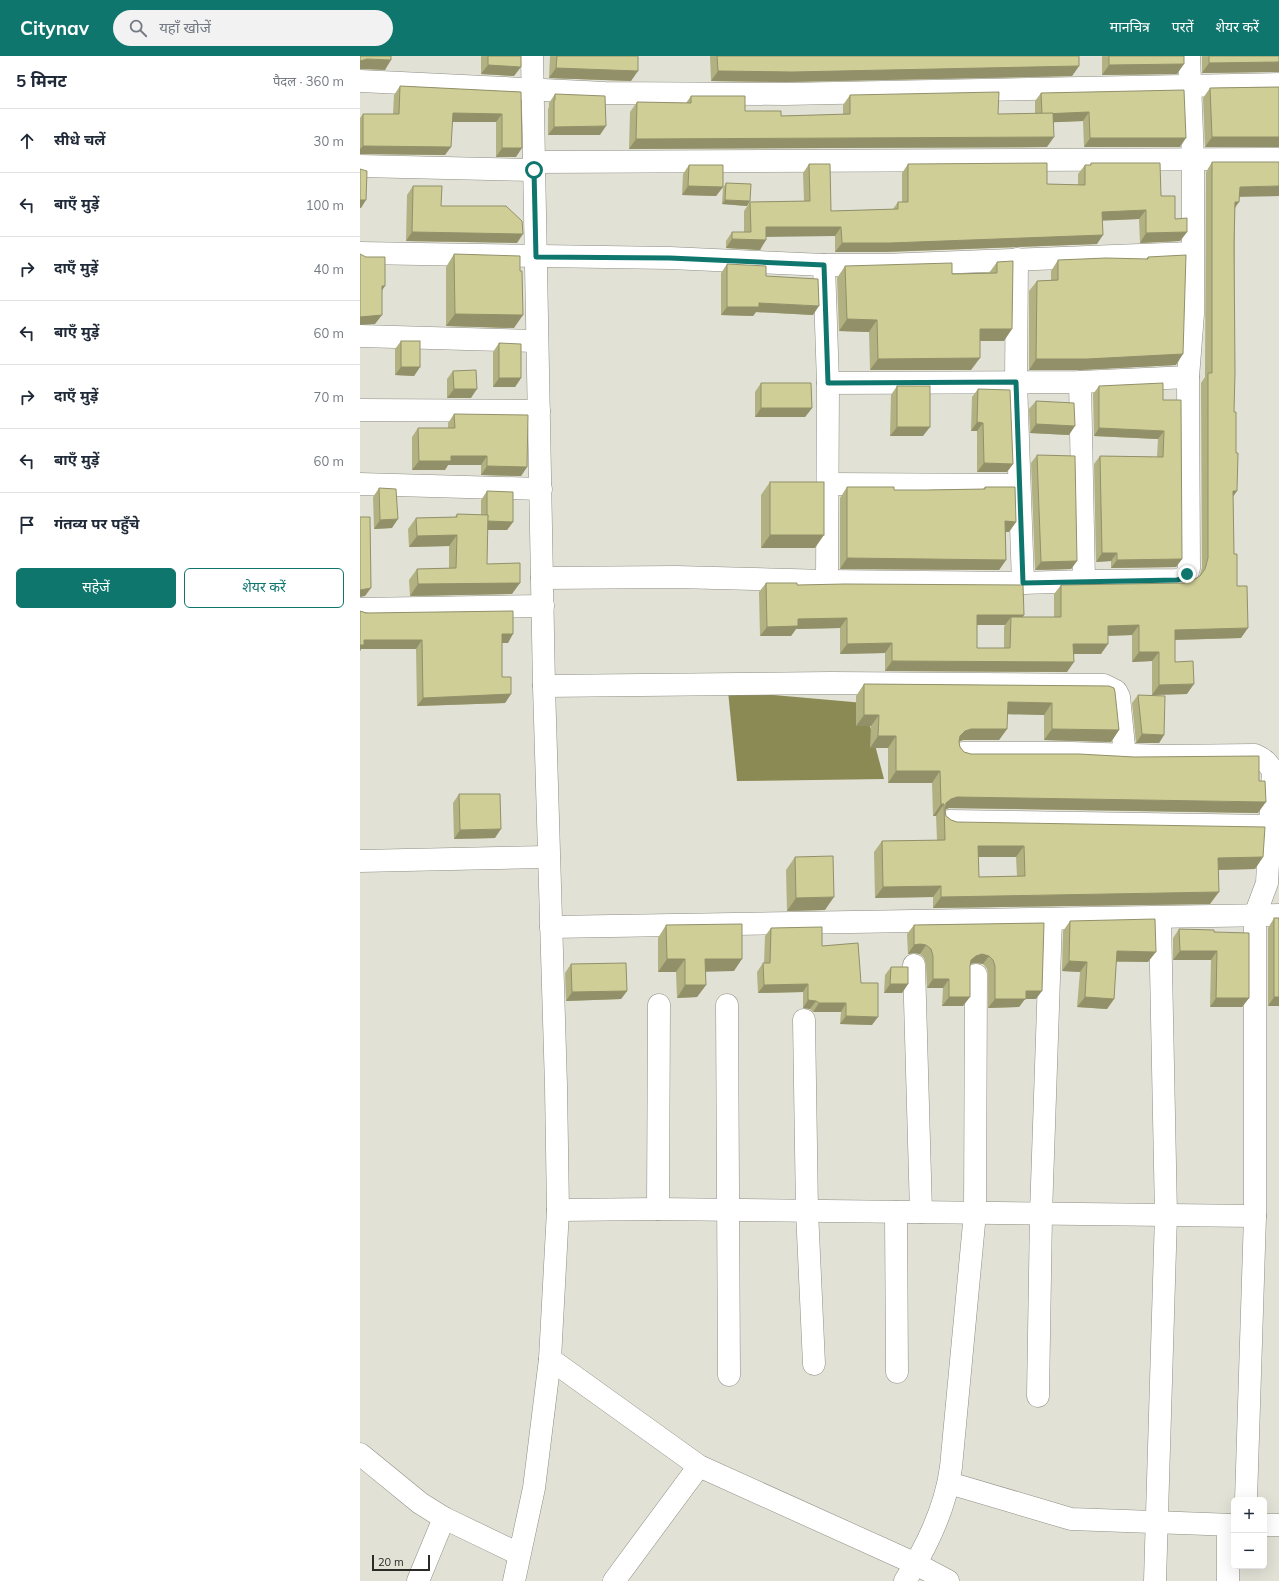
<!DOCTYPE html>
<html lang="hi">
<meta charset="utf-8">
<style>
:root{--surface:#fff;--page:#f2f2f3;--text:#1f2937;--muted:#747a83;--line:#e0e1e3;--accent:#0f766e}
body{margin:0;font-family:Mulish,"Noto Sans Devanagari",sans-serif;background:var(--page);color:var(--text)}
.controls{position:absolute;right:12px;bottom:12px;display:grid;overflow:hidden;border-radius:6px;box-shadow:0 4px 16px #0002}
.controls button{width:36px;height:36px;display:grid;place-items:center;padding:0;border:0;border-bottom:1px solid var(--line);background:var(--surface);color:var(--text);font:20px sans-serif}
.scale{position:absolute;left:12px;bottom:10px;width:58px;box-sizing:border-box;padding-left:4px;border:2px solid #2a2a26;border-top:0;font-size:11px;line-height:14px;white-space:nowrap;color:#2a2a26;-webkit-text-stroke:3px #e1e1d6;paint-order:stroke}
.stop{position:absolute;width:12px;height:12px;margin:-9px;border:3px solid #0f766e;border-radius:50%;background:#fff}
.stop.end{background:#0f766e;border-color:#fff;box-shadow:0 1px 4px #0008}
.list{margin:0;padding:0;list-style:none}
h2{display:flex;justify-content:space-between;align-items:center;height:52px;margin:0;padding:0 16px;font-size:17px}
h2 small{font-size:13px;font-weight:400;color:var(--muted)}
.list li{display:grid;grid-template-columns:26px 1fr auto;gap:12px;align-items:center;box-sizing:border-box;height:64px;padding:0 16px;border-top:1px solid var(--line)}
.list b{display:block;font-size:15px;white-space:nowrap}
.list em{font-size:13px;font-style:normal;color:var(--muted)}
.actions{display:flex;gap:8px;padding:12px 16px}
.actions a{flex:1;padding:9px 0;border:1px solid var(--accent);border-radius:6px;text-align:center;font-size:14px;color:var(--accent)}
.actions .main{background:var(--accent);color:#fff}
.icon{flex:none;width:22px;height:22px;fill:none;stroke:currentColor;stroke-width:2;stroke-linecap:round;stroke-linejoin:round}
.map{position:relative;flex:none;width:919px;height:1525px;overflow:hidden}
header{display:flex;align-items:center;gap:24px;box-sizing:border-box;height:56px;padding:0 20px;background:var(--accent);color:#fff}
header strong{font-size:19px}
nav{display:flex;gap:22px;margin-inline-start:auto;font-size:14px}
.search{width:280px;height:36px;background:var(--page);display:flex;align-items:center;gap:10px;box-sizing:border-box;padding:0 14px;border-radius:22px;color:var(--muted);font-size:15px}
main{display:flex}
aside{flex:1;background:var(--surface)}
.map>svg:first-child{display:block}
</style>
<header>
<strong>Citynav</strong>
<div class="search"><svg class="icon" aria-label="search" viewBox="0 0 24 24"><circle cx="10" cy="10" r="6"/><path d="M15 15l6 6"/></svg>यहाँ खोजें</div>
<nav><a>मानचित्र</a><a>परतें</a><a>शेयर करें</a></nav>
</header>
<main>
<aside>
<h2>5 मिनट<small>पैदल · 360 m</small></h2>
<ul class="list">
<li><svg class="icon" aria-label="ahead" viewBox="0 0 24 24"><path d="M12 20V5M6 11l6-6 6 6"/></svg><div><b>सीधे चलें</b></div><em>30 m</em></li>
<li><svg class="icon" aria-label="left" viewBox="0 0 24 24"><path d="M17 20v-9H6M10 6l-5 5 5 5"/></svg><div><b>बाएँ मुड़ें</b></div><em>100 m</em></li>
<li><svg class="icon" aria-label="right" viewBox="0 0 24 24"><path d="M7 20v-9h11M14 6l5 5-5 5"/></svg><div><b>दाएँ मुड़ें</b></div><em>40 m</em></li>
<li><svg class="icon" aria-label="left" viewBox="0 0 24 24"><path d="M17 20v-9H6M10 6l-5 5 5 5"/></svg><div><b>बाएँ मुड़ें</b></div><em>60 m</em></li>
<li><svg class="icon" aria-label="right" viewBox="0 0 24 24"><path d="M7 20v-9h11M14 6l5 5-5 5"/></svg><div><b>दाएँ मुड़ें</b></div><em>70 m</em></li>
<li><svg class="icon" aria-label="left" viewBox="0 0 24 24"><path d="M17 20v-9H6M10 6l-5 5 5 5"/></svg><div><b>बाएँ मुड़ें</b></div><em>60 m</em></li>
<li><svg class="icon" aria-label="arrive" viewBox="0 0 24 24"><path d="M6 21V4h12l-3 4 3 4H6"/></svg><div><b>गंतव्य पर पहुँचे</b></div></li>
</ul>
<div class="actions"><a class="main">सहेजें</a><a>शेयर करें</a></div>
</aside>
<div class="map">
<svg width="919" height="1525" viewBox="0 0 919 1525">
<rect width="100%" height="100%" fill="#e1e1d6"/>
<polygon fill="#8b8954" points="368,635 504,647 524,723 377,725"/>
<g fill="none" stroke-linecap="round" stroke-linejoin="round">
<g stroke="#8e8e84" stroke-width="23">
<g id="minor">
<polyline points="0,25 245,37 425,38 919,28"/>
<polyline points="174,106 919,103"/>
<polyline points="0,110 174,114"/>
<polyline points="0,197 310,202 464,209 524,209 832,197"/>
<polyline points="657,203 656,326 663,527"/>
<polyline points="0,280 177,285"/>
<polyline points="468,327 720,326 828,321"/>
<polyline points="0,354 179,355"/>
<polyline points="0,428 181,433"/>
<polyline points="468,428 659,429"/>
<polyline points="182,522 316,521 467,525 468,327 464,209"/>
<polyline points="467,525 663,527 724,525 720,326"/>
<path d="M724,525L817,524C825,522 827,520 829,512L828,321L833,258V104L829,0"/>
<polyline points="0,553 183,550"/>
<polyline points="184,630 471,627 744,629 756,635 759,641 765,700"/>
<path d="M603,697H711L805,700L895,699C904,703 908,707 913,715L907,827L895,859V1160L886,1444"/>
<polyline points="589,765 911,770"/>
<polyline points="0,805 188,801"/>
<polyline points="191,871 919,859"/>
<polyline points="554,909 561,1156"/>
<polyline points="367,949 369,1319"/>
<polyline points="444,964 447,1155 454,1308"/>
<polyline points="298,1153 299,949"/>
<polyline points="198,1154 298,1153 895,1160"/>
<polyline points="536,1156 537,1316"/>
<polyline points="190,1303 339,1410 556,1508 588,1525"/>
<polyline points="678,1340 681,1158 691,863"/>
<polyline points="0,1398 60,1447 84,1462 159,1498"/>
<polyline points="589,1427 711,1463 874,1469"/>
<polyline points="868,1469 868,1525"/>
<polyline points="904,1469 919,1469"/>
<polyline points="58,1525 84,1462"/>
<polyline points="154,1525 174,1432 190,1303 198,1154 196,1030 184,630 172,0"/>
<polyline points="254,1525 339,1410"/>
<path d="M545,1525C566,1492 586,1450 591,1411L615,1157L616,919"/>
<polyline points="795,1525 806,1159 800,862"/>
</g>
</g>
<use href="#minor" stroke="#fff" stroke-width="22"/>
</g>
<g fill="#b2b181" fill-rule="evenodd">
<polygon points="121,0 161,0 154,20 121,18"/>
<polygon points="190,0 278,0 271,25 189,22"/>
<polygon points="350,0 719,0 719,10 712,20 425,26 351,25"/>
<polygon points="742,0 824,0 817,18 742,19"/>
<polygon points="842,0 919,0 919,16 842,17"/>
<polygon points="40,30 161,36 156,101 136,101 136,66 92,66 85,99 0,98 0,62 3,58 33,58 34,39"/>
<polygon points="919,31 845,91 843,42 850,32"/>
<polygon points="681,37 820,91 724,91 723,65 694,66 687,91 269,93 270,56 277,46 326,47 331,40 385,55 421,60 483,59 483,49 490,39 638,58 675,58 675,45"/>
<polygon points="195,38 240,79 188,79 188,53 189,51 189,47"/>
<path d="M852,106L879,141L875,152L873,441L874,498L877,530L881,582L815,584V606L827,638L792,639V605L772,606V579L748,580L741,598H713L707,616L525,615V597L480,598V572L436,573L431,580H400L399,536L406,527L437,529L664,559L662,561H694V538L701,529L824,527L833,524L839,521L842,512L841,327L845,321L846,116ZM617,569H645L644,571V592H617Z"/>
<polygon points="731,107 801,140 815,163 827,176 820,185 780,187 779,163 743,164 737,188 524,196 475,196 475,180 406,180 400,194 366,192 366,185 372,176 384,176 384,155 390,146 444,145 443,117 449,108 471,155 533,153 538,146 542,146 542,117 548,108 687,128 718,129 718,118 725,109 730,109"/>
<polygon points="329,109 363,131 356,140 322,139 323,118"/>
<polygon points="366,127 387,150 362,148 363,132"/>
<polygon points="53,130 81,150 157,187 46,185 47,139"/>
<polygon points="94,198 154,272 86,270 86,211"/>
<polygon points="788,201 816,309 720,314 669,314 669,235 677,225 691,224 691,215 698,204 786,203"/>
<polygon points="637,206 644,285 620,285 611,314 510,314 509,276 479,275 477,222 485,210 592,218 629,217"/>
<polygon points="367,208 406,220 453,259 396,256 393,260 361,259 361,217"/>
<polygon points="41,285 60,311 54,320 35,319 35,293"/>
<polygon points="139,287 161,322 155,331 133,331 133,296"/>
<polygon points="93,315 111,342 87,342 87,323"/>
<polygon points="401,327 452,352 445,361 395,361 395,336"/>
<polygon points="537,330 563,380 530,380 531,339"/>
<polygon points="739,330 803,344 822,503 816,511 751,512 751,505 736,506 734,408 740,400 797,401 798,383 734,380 733,338"/>
<polygon points="618,333 653,408 647,416 617,416 617,375 611,375 612,341"/>
<polygon points="676,345 709,379 670,377 669,353"/>
<polygon points="94,358 167,411 161,420 121,419 121,409 88,409 85,414 52,414 52,381 58,372 88,372 88,367"/>
<polygon points="677,399 717,505 711,513 675,514 671,407"/>
<polygon points="410,426 455,492 401,492 401,439"/>
<polygon points="487,431 534,434 566,434 623,433 625,431 656,466 649,476 646,476 646,504 639,514 480,513 480,442"/>
<polygon points="19,432 32,472 14,473 13,441"/>
<polygon points="127,435 153,466 147,474 127,474 127,508 152,538 50,540 49,524 57,513 89,512 89,490 49,491 48,473 56,462 95,461 97,458 121,459 121,444"/>
<polygon points="0,555 148,587 142,587 142,621 151,638 145,647 57,650 56,593 1,593 0,595"/>
<path d="M504,628L749,630L759,674L751,686L684,684V659L647,658V673L639,684H603L599,686L600,691L604,696L611,698L898,757L589,752L585,754L586,760L591,764L597,766L903,801L895,813L858,814L850,848L573,852V841L515,842L514,796L522,785L577,784L576,760H573L572,727H528V692H510L511,670H496V640ZM618,801H656L657,820L619,821Z"/>
<polygon points="778,639 804,679 799,687 776,687 772,647"/>
<polygon points="99,738 135,782 94,783 93,747"/>
<polygon points="435,801 465,854 427,855 426,814"/>
<polygon points="914,862 919,950 908,950 908,872"/>
<polygon points="710,865 788,906 756,906 754,943 747,953 717,951 720,916 702,915 703,875"/>
<polygon points="684,867 676,943 665,943 659,951 628,952 628,919 627,913 623,908 616,907 610,908 603,950 582,950 583,932 567,932 566,909 564,902 560,898 554,897 548,898 547,878 554,869"/>
<polygon points="306,869 374,915 346,915 346,929 337,941 317,942 316,916 298,916 298,882"/>
<polygon points="411,872 462,890 501,927 512,969 480,968 481,956 453,956 450,953 443,952 443,936 398,937 397,916 403,907 404,907 405,880"/>
<polygon points="819,873 854,876 889,942 882,951 850,951 851,904 813,904 813,882"/>
<polygon points="211,908 267,935 261,943 206,945 205,917"/>
<polygon points="531,911 548,928 542,937 524,937 525,919"/>
</g>
<g fill="#919069">
<polygon points="7,3 31,4 25,14 0,13 0,5"/>
<polygon points="919,6 919,16 842,17 849,7"/>
<polygon points="824,8 817,18 742,19 749,9"/>
<polygon points="128,9 161,11 154,20 121,18"/>
<polygon points="719,10 712,20 425,26 351,25 358,15"/>
<polygon points="196,12 278,15 271,25 189,22"/>
<polygon points="729,56 723,65 676,67 682,58"/>
<polygon points="93,57 142,58 136,66 87,66"/>
<polygon points="246,70 240,79 188,79 194,71"/>
<polygon points="694,81 687,91 269,93 276,83"/>
<polygon points="852,81 919,81 919,91 845,91"/>
<polygon points="730,82 826,82 820,91 724,91"/>
<polygon points="3,90 91,91 85,99 0,98 0,93"/>
<polygon points="142,92 162,92 156,101 136,101"/>
<polygon points="328,130 363,131 356,140 322,139"/>
<polygon points="919,130 919,140 873,141 880,131"/>
<polygon points="0,144 6,144 1,152 0,152"/>
<polygon points="365,144 390,145 387,150 362,148"/>
<polygon points="875,146 879,146 872,156"/>
<polygon points="786,154 779,163 736,165 742,156"/>
<polygon points="406,171 481,171 475,180 400,181"/>
<polygon points="52,176 163,178 157,187 46,185"/>
<polygon points="827,176 820,185 780,187 786,177"/>
<polygon points="743,179 737,188 524,196 475,196 482,187"/>
<polygon points="372,183 406,184 400,194 366,192"/>
<polygon points="22,230 25,230 19,239"/>
<polygon points="399,247 459,250 453,259 396,256 393,260 361,259 367,251"/>
<polygon points="95,258 163,259 154,272 86,270"/>
<polygon points="22,259 15,268 0,269 0,261 1,260"/>
<polygon points="487,263 517,264 509,276 479,275"/>
<polygon points="620,273 652,273 644,285 612,285"/>
<polygon points="823,298 816,309 720,314 669,314 676,303"/>
<polygon points="620,302 611,314 510,314 518,303"/>
<polygon points="41,311 60,311 54,320 35,319"/>
<polygon points="139,322 161,322 155,331 133,331"/>
<polygon points="94,333 117,333 111,342 87,342"/>
<polygon points="401,352 452,352 445,361 395,361"/>
<polygon points="617,366 623,367 617,375 611,375"/>
<polygon points="676,368 715,370 709,379 670,377"/>
<polygon points="537,371 570,371 563,380 530,380"/>
<polygon points="739,372 804,375 798,383 734,380"/>
<polygon points="91,400 127,400 121,409 88,409 85,414 52,414 59,405"/>
<polygon points="624,407 653,408 647,416 617,416"/>
<polygon points="127,410 167,411 161,420 121,419"/>
<polygon points="873,435 877,435 870,445"/>
<polygon points="38,463 32,472 14,473 20,464"/>
<polygon points="127,465 153,466 147,474 121,474"/>
<polygon points="645,465 656,466 649,476 638,476"/>
<polygon points="97,479 89,490 49,491 57,480"/>
<polygon points="410,479 464,479 455,492 401,492"/>
<polygon points="742,497 757,497 751,505 736,506"/>
<polygon points="487,502 646,504 639,514 480,513"/>
<polygon points="822,503 816,511 751,512 757,504"/>
<polygon points="717,505 711,513 675,514 681,506"/>
<polygon points="160,527 152,538 50,540 58,528"/>
<polygon points="11,532 5,540 0,541 0,534"/>
<polygon points="617,559 664,559 657,569 651,561 645,569 610,569"/>
<polygon points="487,562 480,572 436,573 431,580 400,580 407,571 438,563"/>
<polygon points="779,569 772,579 741,580 748,570"/>
<polygon points="888,572 881,582 808,584 815,574"/>
<polygon points="142,578 153,578 148,587 136,587"/>
<polygon points="4,584 62,584 56,593 1,593 0,595 0,589"/>
<polygon points="532,587 525,597 480,598 487,588"/>
<polygon points="713,588 748,588 741,598 706,598"/>
<polygon points="779,596 799,596 792,605 772,606"/>
<polygon points="532,605 714,606 707,616 525,615"/>
<polygon points="834,628 827,638 792,639 799,629"/>
<polygon points="151,638 145,647 57,650 63,642"/>
<polygon points="648,646 692,647 684,659 640,658"/>
<polygon points="504,659 519,659 511,670 496,670"/>
<polygon points="611,673 647,673 639,684 603,684 597,686 600,680 605,675"/>
<polygon points="692,673 759,674 751,686 684,684"/>
<polygon points="782,678 804,679 799,687 776,687"/>
<polygon points="518,680 536,680 528,692 510,692"/>
<polygon points="536,715 580,715 572,727 528,727"/>
<polygon points="597,741 906,746 898,757 589,752 584,754 586,747 591,743"/>
<polygon points="581,748 584,748 576,760 573,760"/>
<polygon points="141,773 135,782 94,783 100,774"/>
<polygon points="618,790 664,790 656,801 610,801"/>
<polygon points="903,801 895,813 850,814 858,802"/>
<polygon points="581,830 573,841 515,842 523,831"/>
<polygon points="859,836 850,848 573,852 581,841"/>
<polygon points="474,841 465,854 427,855 436,842"/>
<polygon points="560,888 566,889 560,898 554,897 548,898 554,889"/>
<polygon points="757,895 796,896 788,906 750,905"/>
<polygon points="820,895 857,895 851,904 813,904"/>
<polygon points="622,898 629,900 623,908 616,907 609,908 611,904 616,900"/>
<polygon points="307,903 325,903 316,916 298,916"/>
<polygon points="345,903 382,903 374,915 337,916"/>
<polygon points="709,905 727,906 720,916 702,915"/>
<polygon points="573,923 589,923 583,932 567,932"/>
<polygon points="448,928 443,936 398,937 404,929"/>
<polygon points="530,928 548,928 542,937 524,937"/>
<polygon points="325,929 346,929 337,941 317,942"/>
<polygon points="267,935 261,943 206,945 212,936"/>
<polygon points="666,935 682,935 676,943 665,943 659,951 628,952 635,943"/>
<polygon points="589,941 610,941 603,950 582,950"/>
<polygon points="725,941 754,943 747,953 717,951"/>
<polygon points="914,941 919,941 919,950 908,950"/>
<polygon points="856,942 889,942 882,951 850,951"/>
<polygon points="448,944 456,945 450,953 443,952"/>
<polygon points="459,947 486,947 481,956 453,956"/>
<polygon points="486,960 518,961 512,969 480,968"/>
</g>
<g fill="#cfce96" stroke="#919069" fill-rule="evenodd">
<polygon points="0,0 31,0 31,4 7,3 0,5"/>
<polygon points="128,0 161,0 161,11 128,9"/>
<polygon points="197,0 278,0 278,15 196,12"/>
<polygon points="357,0 719,0 719,10 432,16 358,15"/>
<polygon points="749,0 824,0 824,8 749,9"/>
<polygon points="849,0 919,0 919,6 849,7"/>
<polygon points="40,30 161,36 162,92 142,92 142,58 93,57 91,91 3,90 3,58 39,58"/>
<polygon points="919,31 919,81 852,81 850,32"/>
<polygon points="824,34 826,82 730,82 729,56 682,58 681,37"/>
<polygon points="639,36 638,58 693,57 694,81 276,83 277,46 331,47 331,40 385,40 385,55 421,55 421,60 490,58 490,39"/>
<polygon points="195,38 245,40 246,70 194,71 194,44 195,44"/>
<polygon points="852,106 919,106 919,130 880,131 879,146 875,146 874,189 875,316 874,356 876,356 876,397 878,397 877,435 873,435 874,498 877,498 877,530 887,530 888,572 815,574 815,606 833,605 834,628 799,629 799,596 779,596 779,569 748,570 748,588 713,588 714,606 532,605 532,587 487,588 487,562 438,563 438,570 407,571 406,527 437,527 437,529 485,528 663,529 664,559 617,559 617,592 650,592 651,561 701,561 701,529 824,527 833,524 840,520 845,513 848,502 848,317 852,317"/>
<polygon points="687,107 687,128 725,129 725,109 731,109 731,107 800,107 801,140 815,140 815,163 827,162 827,176 786,177 786,154 742,156 743,179 530,187 482,187 481,171 406,171 406,184 372,183 372,176 391,176 390,146 450,145 449,108 470,108 471,155 538,153 538,146 548,146 548,108"/>
<polygon points="329,109 363,109 363,131 328,130"/>
<polygon points="0,113 7,115 6,144 0,144"/>
<polygon points="366,127 391,128 390,145 365,144"/>
<polygon points="53,130 82,130 81,150 146,150 162,165 163,178 52,176"/>
<polygon points="0,198 6,201 25,201 25,230 22,230 22,259 0,261"/>
<polygon points="94,198 160,200 160,215 162,215 163,259 95,258"/>
<polygon points="826,199 823,298 727,303 676,303 677,225 698,224 698,204 746,202 788,203 788,201"/>
<polygon points="653,205 652,273 620,273 620,302 518,303 517,264 487,263 485,210 592,207 592,218 637,217 637,206"/>
<polygon points="367,208 406,210 406,220 458,223 459,250 399,247 399,251 367,251"/>
<rect x="41" y="285" width="19" height="26"/>
<polygon points="139,287 161,288 161,322 139,322"/>
<polygon points="116,314 117,333 94,333 93,315"/>
<polygon points="401,327 451,327 452,352 401,352"/>
<polygon points="803,327 803,344 821,344 822,503 757,504 757,497 742,497 740,400 803,401 804,375 739,372 739,330"/>
<rect x="537" y="330" width="33" height="41"/>
<polygon points="618,333 650,334 653,408 624,407 623,367 617,366"/>
<polygon points="676,345 714,347 715,370 676,368"/>
<polygon points="94,358 168,359 167,411 127,410 127,400 91,400 91,405 59,405 58,372 95,372"/>
<polygon points="677,399 715,400 717,505 681,506"/>
<rect x="410" y="426" width="54" height="53"/>
<polygon points="487,431 534,431 534,434 566,434 625,433 625,431 655,431 656,466 645,465 646,504 487,502"/>
<polygon points="19,432 36,433 38,463 20,464"/>
<polygon points="127,435 153,436 153,466 127,465 128,459 127,459"/>
<polygon points="97,458 128,459 127,508 160,507 160,527 58,528 57,513 96,512 97,479 57,480 56,462 97,461"/>
<polygon points="0,461 10,461 11,532 0,534"/>
<polygon points="0,555 6,557 153,555 153,578 142,578 142,621 151,621 151,638 63,642 62,584 4,584 4,589 0,589"/>
<path d="M504,628L749,630L754,632L755,636L759,674L692,673V647L648,646L647,673H611L605,675L600,680L599,686L600,691L604,696L611,698H719L774,701L899,700V725H905L906,746L597,741L591,743L586,747L585,754L586,760L591,764L597,766L905,771L903,801L858,802L859,836L581,841V830L523,831L522,785L585,784L584,748H581L580,715H536V680H518L519,659H504ZM618,790H664L665,820L619,821Z"/>
<polygon points="778,639 805,640 804,679 782,678"/>
<polygon points="99,738 140,738 141,773 100,774"/>
<polygon points="473,800 474,841 436,842 435,801"/>
<rect x="914" y="862" width="5" height="79"/>
<polygon points="795,863 796,896 757,895 754,943 725,941 727,906 709,905 710,865"/>
<polygon points="684,867 682,935 666,935 666,943 635,943 635,910 633,904 629,900 622,898 616,900 611,904 610,910 610,941 589,941 589,923 573,923 573,900 571,893 566,889 560,888 554,889 554,869"/>
<polygon points="382,868 382,903 345,903 346,929 325,929 325,903 307,903 306,869"/>
<polygon points="462,871 462,890 498,887 501,927 518,927 518,961 486,960 486,947 459,947 456,945 448,944 448,928 404,929 403,907 410,907 411,872"/>
<polygon points="819,873 854,874 854,876 889,877 889,942 856,942 857,895 820,895"/>
<polygon points="266,907 267,935 212,936 211,908"/>
<polygon points="531,911 548,911 548,928 530,928"/>
</g>
<g fill="none" stroke-linecap="round" stroke-linejoin="round">
<polyline stroke="#0f766e" stroke-width="5" points="174,114 176,201 310,202 464,209 468,327 656,326 663,527 817,524 825,522 827,518"/>
</g>
</svg>
<div class="controls">
<button>+</button>
<button>−</button>
</div>
<div class="scale">20 m</div>
<div class="stop" style="left:174px;top:114px"></div>
<div class="stop end" style="left:827px;top:518px"></div>
</div>
</main>
